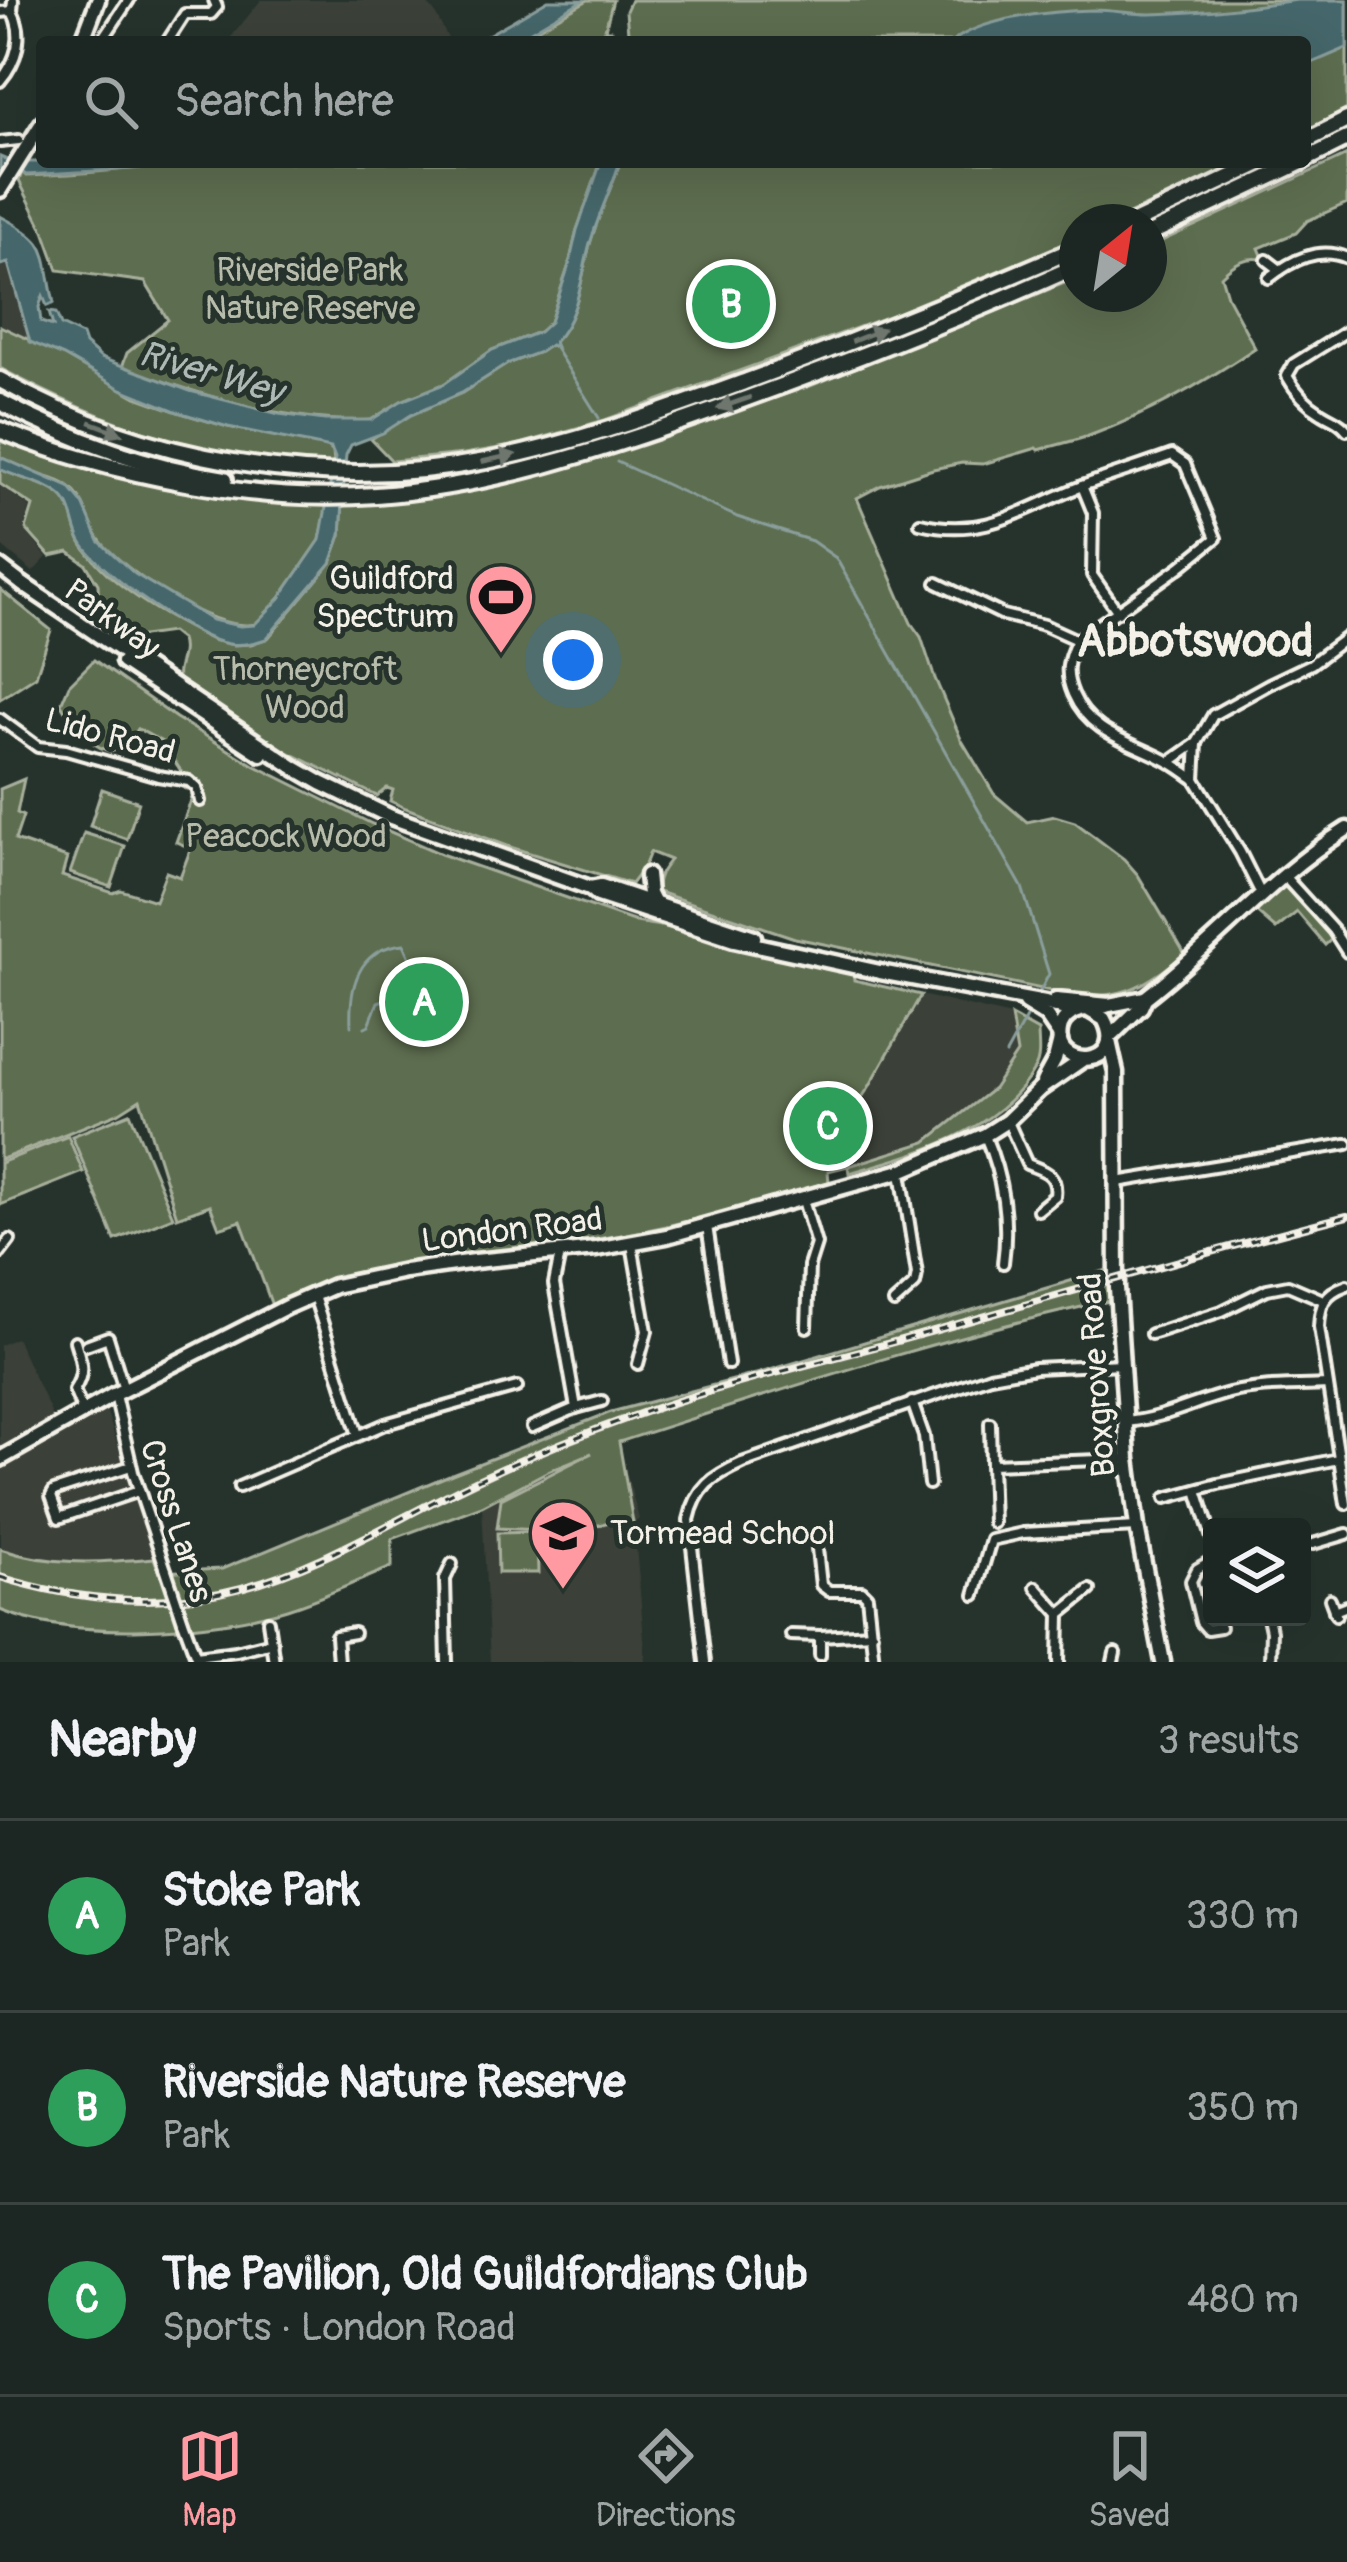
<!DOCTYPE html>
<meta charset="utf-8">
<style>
:root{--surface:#1c2622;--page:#29322f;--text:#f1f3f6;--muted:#a0a5a5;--line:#3a4340;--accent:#ff9aa2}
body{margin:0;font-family:Pangolin,sans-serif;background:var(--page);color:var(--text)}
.controls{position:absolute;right:36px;bottom:36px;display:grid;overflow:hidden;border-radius:12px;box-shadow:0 12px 48px #0002}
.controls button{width:108px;height:108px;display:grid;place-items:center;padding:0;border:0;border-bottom:3px solid var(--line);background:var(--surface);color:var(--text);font:60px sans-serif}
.compass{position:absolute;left:1059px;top:204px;width:108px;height:108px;border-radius:50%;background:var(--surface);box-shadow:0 12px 48px #0002;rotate:30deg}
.you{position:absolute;left:573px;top:660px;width:42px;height:42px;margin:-30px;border:9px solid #fff;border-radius:50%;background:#1a73e8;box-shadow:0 0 0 18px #1a73e833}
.badge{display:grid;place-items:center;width:78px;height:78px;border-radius:50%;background:var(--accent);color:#fff;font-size:39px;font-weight:700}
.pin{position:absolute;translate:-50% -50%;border:6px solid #fff;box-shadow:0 3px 12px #0006}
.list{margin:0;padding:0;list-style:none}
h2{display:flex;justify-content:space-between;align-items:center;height:156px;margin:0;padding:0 48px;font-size:51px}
h2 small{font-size:39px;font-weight:400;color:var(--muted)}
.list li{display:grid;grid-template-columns:78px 1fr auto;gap:36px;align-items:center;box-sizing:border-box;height:192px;padding:0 48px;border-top:3px solid var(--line)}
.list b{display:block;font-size:45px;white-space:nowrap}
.list p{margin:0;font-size:39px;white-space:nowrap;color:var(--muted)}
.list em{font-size:39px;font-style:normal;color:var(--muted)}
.icon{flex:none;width:66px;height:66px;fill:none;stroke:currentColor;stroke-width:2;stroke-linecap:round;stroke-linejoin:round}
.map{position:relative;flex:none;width:1347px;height:1662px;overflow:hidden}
.search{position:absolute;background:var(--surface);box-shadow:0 12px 48px #0002;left:36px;right:36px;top:36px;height:132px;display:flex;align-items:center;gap:30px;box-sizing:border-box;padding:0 42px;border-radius:12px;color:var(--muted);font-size:45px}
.sheet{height:732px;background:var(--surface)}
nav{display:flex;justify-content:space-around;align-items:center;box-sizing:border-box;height:168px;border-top:3px solid var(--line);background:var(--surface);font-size:33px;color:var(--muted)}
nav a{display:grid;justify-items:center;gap:6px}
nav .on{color:var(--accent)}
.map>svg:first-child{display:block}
</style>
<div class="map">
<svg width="1347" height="1662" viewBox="0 0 1347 1662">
<rect width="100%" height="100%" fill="#26332d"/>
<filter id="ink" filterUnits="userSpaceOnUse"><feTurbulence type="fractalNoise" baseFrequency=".00833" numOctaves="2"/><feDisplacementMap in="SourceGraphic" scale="24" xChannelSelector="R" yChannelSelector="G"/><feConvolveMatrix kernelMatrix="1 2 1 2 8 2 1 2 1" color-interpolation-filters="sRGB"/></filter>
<g filter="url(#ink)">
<g fill="#3a4038">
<polygon points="261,0 424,0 435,13 450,42 227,42"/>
<polygon points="11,248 29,262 34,272 34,315 31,316 20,303 30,342 0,326 0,265 14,261"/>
<polygon points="0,486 30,507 24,529 47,557 33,572 0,545"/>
<polygon points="921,995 1011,1016 1017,1053 993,1089 926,1143 848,1166 849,1117 869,1087"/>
<polygon points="16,1338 55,1421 0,1450 0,1345"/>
<polygon points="105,1406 154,1558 99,1563 54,1562 0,1549 0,1466"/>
<polygon points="618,1442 639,1519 634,1523 646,1662 490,1662 482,1506 550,1470"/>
</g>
<g fill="#5d6d4f" stroke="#a8af9c" stroke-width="3">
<polygon points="588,0 613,0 604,33 606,30 611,30 614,42 514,42"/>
<polygon points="631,0 1347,0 1347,109 1305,131 1305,42 636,42 628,33 626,11"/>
<path d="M1347,155V203L1307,221L1296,233L1259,248L1264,260C1246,255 1233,264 1221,276L1227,296L1255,348C1205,382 1151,413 1094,434C1077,441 1057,444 1039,450L1037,448L983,464L962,463L933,469L880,486L857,498L911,623L921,637L934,676L961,739L994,794L1027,822L1055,816L1075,822L1124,859L1138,875L1185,954C1143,989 1117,1002 1061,993L795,938L661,893L657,891C656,877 662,870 670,860L650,852L644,867L631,884L510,847L406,808L390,801L393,790L387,788L377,796L284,750L181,686C171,670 187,658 181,640L171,632L136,637L120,633L99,608L98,584L86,564L69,552L50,556L26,529L33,506L0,484V469C19,479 44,482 61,495C75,507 72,530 83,546C112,588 168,618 212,640L234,645L251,644L268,638L331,563L341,535L343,501L407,499L476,489L609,454L810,386L1077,278V294H1149V247Z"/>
<path d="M185,162H601L577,230L569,265L550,322L539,332L492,350L444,384L401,401L371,420L358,421C275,419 200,395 122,367L127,353L168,320L145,282L58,270L44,231L19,181L22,172L26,176C79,174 132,170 185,162Z"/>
<path d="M620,162H1242L1111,222H1077V238L892,315L605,420L517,445L464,454L392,461L371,439L411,414L462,393L509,363L540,352L550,345L555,347L554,342C579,317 581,277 590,244C598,216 611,189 620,162Z"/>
<path d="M0,326L64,356L136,397L178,412L228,427L326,445L333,452L334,463C219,466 99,422 0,368Z"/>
<path d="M0,437L43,452L328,501L320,540L280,598L256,624C214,633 130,575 102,543C88,527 88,501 69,487C60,479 45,477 34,473C23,469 11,462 0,457Z"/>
<polygon points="0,589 51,630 36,676 0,699"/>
<path d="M94,660L176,718L252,764L372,824L441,854L636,922L704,933L853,970L854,980L921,995L869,1087L849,1117V1166L926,1142L993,1089L1017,1053L1011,1016L1038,1031C1038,1042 1041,1058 1035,1068C1000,1132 914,1155 849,1173L848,1166L828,1171L829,1182C753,1203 676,1228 597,1239C513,1251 425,1253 343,1277C319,1283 297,1294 275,1305L271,1303L241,1221L219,1228L210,1205L177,1217L140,1099L118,1113L0,1160V789L24,779L17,813L23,816L15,840L67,858L62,876L113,893L121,890L155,901L166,872L180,877L191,848L176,842L194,792L177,785L181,771L162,742L138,729C135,733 129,743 126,746C101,765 71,722 61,704L69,685Z"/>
<polygon points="102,789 139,802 127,839 90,826"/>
<polygon points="84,833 125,846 111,887 70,873"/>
<polygon points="1285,884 1334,937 1325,945 1297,912 1276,929 1255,911"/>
<polygon points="130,1113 173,1217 115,1240 72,1136"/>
<polygon points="68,1136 83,1172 0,1205 0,1163"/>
<path d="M1114,1268V1300C945,1335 782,1390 619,1442L634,1528L626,1531L619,1519L579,1531L578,1508L542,1509L541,1530L497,1528L501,1499L592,1453L550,1470L482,1506L392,1539V1567C357,1581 323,1598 287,1609C211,1632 74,1641 0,1610V1549C51,1566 101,1563 154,1558L159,1572L222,1569L452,1474L611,1412L760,1373Z"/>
<polygon points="537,1532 538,1573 498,1573 497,1533"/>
</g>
<g fill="#44666a" stroke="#8a9e9c" stroke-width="3">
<polygon points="548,0 583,0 512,42 476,42"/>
<path d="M1297,0H1347V48L1305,66V42H952C982,17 1054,11 1094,10C1113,10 1131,14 1150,14C1199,13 1249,7 1297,0Z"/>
<polygon points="0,157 7,160 29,162 185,162 147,168 26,175 22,172 0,171"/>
<path d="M601,162H620C611,189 598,216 590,244C581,277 579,317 554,342L556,347L550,345L540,352L509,363L462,393L411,415L383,433L351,445L346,455L345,466L341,535L331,563L266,639C254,643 241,646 229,644C195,640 103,575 83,545C72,530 75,507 60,495C44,482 19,479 0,469V457L69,487L83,504L99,541L135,574L212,620L240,626L254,625L280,598L320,540L335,458L331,448L228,427L178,412L121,389L64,356L30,342L8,263L0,265V216C54,244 42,251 54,303L47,306L43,296L39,307L41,322L53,326L49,312L56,313L61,325L82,335L85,344L101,358L190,391L279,414L325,420H371L401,401L444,384L492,350L539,332L550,322L569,265L577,230Z"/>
</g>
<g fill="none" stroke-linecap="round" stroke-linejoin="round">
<g stroke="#8a9e9c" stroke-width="3">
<polyline points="555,348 599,418"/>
<polyline points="617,462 737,517 812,541 836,558 1022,887 1049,974 1038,995"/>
<path d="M351,1026C349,986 358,948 404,944L411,960L402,968L403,994L378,1002L369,1025L365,1027"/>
<polyline points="1006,1054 1028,1014"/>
</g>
<g stroke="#f4f1e8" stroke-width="16">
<g id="street">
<polyline points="0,12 12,11 13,0"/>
<polyline points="101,42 129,0"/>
<polyline points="167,42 185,14 211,14 217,7 214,0"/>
<path d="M0,81C17,61 25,35 12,11"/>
<polyline points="0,142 19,140"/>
<polyline points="1267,260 1280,270"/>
<path d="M1269,278C1292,260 1319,246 1347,258"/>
<path d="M1347,331L1294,364L1287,376C1295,391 1307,404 1322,413C1333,420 1339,420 1347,430"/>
<polyline points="1082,486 1093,513 1092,575 1118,612"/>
<path d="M920,523C986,539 1024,508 1082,486C1112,475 1142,466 1172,455L1185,464L1216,538L1180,567L1077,640C1067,660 1064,673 1073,694C1091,736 1135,742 1171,763C1179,767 1187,774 1195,779"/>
<polyline points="937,583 1003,615 1044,625 1077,640"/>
<polyline points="0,719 38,747 66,750 158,776 189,781 197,788 200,801"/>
<polyline points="1170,762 1197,743"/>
<polyline points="1284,876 1333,930 1347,952"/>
<polyline points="1261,894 1240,852 1195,779 1197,743 1213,715 1269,684 1311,664 1347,637"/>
<path d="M1008,1122L1027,1164C1044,1171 1058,1173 1055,1196L1038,1210"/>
<path d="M985,1136C1002,1176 1009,1220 1003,1263"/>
<polyline points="1117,1182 1347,1144"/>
<polyline points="803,1200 816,1244 809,1266 807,1327"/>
<polyline points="707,1226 728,1364"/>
<polyline points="632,1244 647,1331 638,1364"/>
<polyline points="0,1253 10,1240"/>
<polyline points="314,1296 358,1435"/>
<polyline points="894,1303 915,1284 917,1274 901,1172"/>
<polyline points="1151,1334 1222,1311 1267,1289 1288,1285 1323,1300"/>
<path d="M75,1341C81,1361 86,1372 74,1390L83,1412"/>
<polyline points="86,1345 108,1337 124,1389"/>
<polyline points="115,1395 133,1472 166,1570"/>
<polyline points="912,1402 924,1436 929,1484"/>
<polyline points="576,1408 602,1401"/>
<path d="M1126,1422C1163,1419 1194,1402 1229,1393C1261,1385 1295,1387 1327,1385"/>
<polyline points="990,1423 991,1464"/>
<polyline points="532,1427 576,1408 554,1284 560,1254"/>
<polyline points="131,1466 54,1491 51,1496 59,1518 139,1491"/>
<polyline points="239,1487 385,1424 517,1387"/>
<polyline points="1197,1490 1212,1538"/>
<polyline points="1166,1498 1218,1484 1338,1459"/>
<path d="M1346,1504L1319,1327C1320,1304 1324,1293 1347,1285"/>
<polyline points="993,1523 991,1464 1128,1459"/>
<polyline points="1313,1544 1347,1534"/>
<polyline points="817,1549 821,1585 829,1591 862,1591 867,1596 874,1662"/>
<polyline points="1212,1560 1197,1569 1191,1581 1201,1622 1207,1629 1220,1627"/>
<polyline points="1036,1587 1060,1614"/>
<polyline points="975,1595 991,1540 1023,1533 1137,1527"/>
<polyline points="1330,1599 1336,1615"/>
<polyline points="1334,1611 1347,1606"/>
<polyline points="1268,1617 1271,1631 1270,1662"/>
<polyline points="183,1621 198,1662"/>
<polyline points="268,1621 274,1662"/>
<polyline points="791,1635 820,1636"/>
<polyline points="820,1655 820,1636 872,1633"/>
<polyline points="196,1656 236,1651 272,1642"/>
<polyline points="338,1662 336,1636 354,1633"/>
<polyline points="447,1662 445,1579 452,1564"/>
<path d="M705,1662L689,1520C696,1487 713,1476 742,1463L990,1376L1035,1368L1122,1364"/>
<polyline points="1059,1662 1060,1614 1090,1590"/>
<polyline points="1113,1662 1115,1653"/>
</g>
</g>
<g stroke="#f4f1e8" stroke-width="21">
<g id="primary">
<polyline points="82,42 98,0"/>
<polyline points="0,190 42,123"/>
<polyline points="0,567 26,587"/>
<polyline points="21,583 295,768 321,783 391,817 590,888 598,895 734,940 880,972 1045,1003 1074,1012"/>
<polyline points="123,662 261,754"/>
<polyline points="647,875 649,894 654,904"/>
<polyline points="590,888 601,886 754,937"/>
<polyline points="1056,1000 1109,1005 1145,998"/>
<polyline points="1025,1003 1046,1016 1059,1035"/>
<path d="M1089,1010L1104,1019C1130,1068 1052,1072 1060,1030C1061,1024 1065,1018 1071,1014C1082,1006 1097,1011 1109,1005"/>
<path d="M1110,1037L1141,1007L1145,998C1215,944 1272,876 1347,829"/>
<polyline points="1109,1041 1116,1072 1117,1288 1128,1459 1137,1527 1163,1662"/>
<polyline points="1043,1082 1055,1060 1060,1040"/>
<polyline points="0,1459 115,1394 288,1306 334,1286 405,1271 475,1261 596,1249 667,1236 901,1171 985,1135 1007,1121 1040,1089 1082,1060"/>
</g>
</g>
<g stroke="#f4f1e8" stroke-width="22">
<g id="highway">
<polyline points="1305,141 1347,120"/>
<polyline points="1305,160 1347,139"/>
<polyline points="1136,222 1263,162"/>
<polyline points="1149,234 1302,162"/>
<path d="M0,380C144,461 323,492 486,461C575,444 662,412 747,381C859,340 968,295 1077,248"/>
<path d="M0,402C70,439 146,467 225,479"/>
<path d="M0,430C109,475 258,504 376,495C491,487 603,450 712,411C835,367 957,320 1077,266"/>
</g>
</g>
<use href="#street" stroke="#26332d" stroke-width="8"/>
<use href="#primary" stroke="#26332d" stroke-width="12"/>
<use href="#highway" stroke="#26332d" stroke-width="14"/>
<g stroke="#f4f1e8" stroke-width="8">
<path id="rail" d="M0,1577C77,1601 163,1609 241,1588C311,1569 376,1531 439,1499C501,1467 566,1440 631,1417C725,1383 823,1362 919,1335C1061,1295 1204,1252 1347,1216"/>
</g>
<use href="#rail" stroke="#26332d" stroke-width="3" stroke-dasharray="9" stroke-linecap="butt"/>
<g stroke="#f4f1e8" stroke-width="16" stroke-linecap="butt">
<polyline id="street-bridge" points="166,1570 183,1621"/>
</g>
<use href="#street-bridge" stroke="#26332d" stroke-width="8"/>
</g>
<defs><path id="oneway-solid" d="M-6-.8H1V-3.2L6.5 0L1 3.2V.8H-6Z" transform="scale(3)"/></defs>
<g fill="#6e766e">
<use href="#oneway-solid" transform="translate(868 335) rotate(-22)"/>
<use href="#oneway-solid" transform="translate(734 403) rotate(161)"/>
<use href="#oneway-solid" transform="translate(106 428) rotate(20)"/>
<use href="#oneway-solid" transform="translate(499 458) rotate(-12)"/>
</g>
</g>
<defs>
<g id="stadium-pin" transform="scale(3.45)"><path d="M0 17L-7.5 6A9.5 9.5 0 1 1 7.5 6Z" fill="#ff9aa2" stroke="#26332d"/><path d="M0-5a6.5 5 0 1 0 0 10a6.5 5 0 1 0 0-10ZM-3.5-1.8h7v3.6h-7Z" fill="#111"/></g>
<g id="school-pin" transform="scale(3.45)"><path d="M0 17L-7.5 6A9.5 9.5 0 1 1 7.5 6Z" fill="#ff9aa2" stroke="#26332d"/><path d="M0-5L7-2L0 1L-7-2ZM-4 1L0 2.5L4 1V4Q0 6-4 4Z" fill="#111"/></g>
</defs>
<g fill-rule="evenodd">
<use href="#stadium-pin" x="501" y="597"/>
<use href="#school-pin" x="563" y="1533"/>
</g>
<g text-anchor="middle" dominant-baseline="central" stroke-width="10" stroke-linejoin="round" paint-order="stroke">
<g font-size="33" fill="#b8bcab" stroke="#26332d">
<text x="310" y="270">Riverside Park<tspan x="310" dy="38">Nature Reserve</tspan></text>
<text x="305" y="669">Thorneycroft<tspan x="305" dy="38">Wood</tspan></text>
<text x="286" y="836">Peacock Wood</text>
</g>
<g font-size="33" fill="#f4f1e8" stroke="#26332d" text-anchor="end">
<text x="454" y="578">Guildford<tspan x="454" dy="38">Spectrum</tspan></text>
<text x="610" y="1533" text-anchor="start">Tormead School</text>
</g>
<g font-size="33" fill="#f4f1e8" stroke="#26332d">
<text transform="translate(112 619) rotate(37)">Parkway</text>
<text transform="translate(110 736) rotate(15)">Lido Road</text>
<text transform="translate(512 1230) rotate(-7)">London Road</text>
<text transform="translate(1097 1375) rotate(-94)">Boxgrove Road</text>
<text transform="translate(176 1521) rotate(72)">Cross Lanes</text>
</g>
<g font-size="36" font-style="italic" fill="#aeb9b6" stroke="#26332d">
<text transform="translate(211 373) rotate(16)">River Wey</text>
</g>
<g font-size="45" font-weight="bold" fill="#f4f1e8" stroke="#26332d">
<text x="1195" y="642">Abbotswood</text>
</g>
</g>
</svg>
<div class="controls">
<button><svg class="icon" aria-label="layers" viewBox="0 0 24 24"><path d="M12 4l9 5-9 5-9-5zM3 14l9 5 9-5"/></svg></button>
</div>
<svg class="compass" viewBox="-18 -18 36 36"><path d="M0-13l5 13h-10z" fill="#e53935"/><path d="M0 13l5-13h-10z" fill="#a0a5a5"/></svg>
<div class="you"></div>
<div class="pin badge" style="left:424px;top:1002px;background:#2e9e5b">A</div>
<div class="pin badge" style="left:731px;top:304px;background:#2e9e5b">B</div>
<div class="pin badge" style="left:828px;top:1126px;background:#2e9e5b">C</div>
<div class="search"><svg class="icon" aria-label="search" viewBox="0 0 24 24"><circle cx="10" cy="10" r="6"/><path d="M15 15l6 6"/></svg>Search here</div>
</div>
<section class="sheet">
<h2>Nearby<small>3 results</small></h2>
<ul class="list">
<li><span class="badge" style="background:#2e9e5b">A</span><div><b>Stoke Park</b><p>Park</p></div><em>330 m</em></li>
<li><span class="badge" style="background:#2e9e5b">B</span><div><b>Riverside Nature Reserve</b><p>Park</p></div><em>350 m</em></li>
<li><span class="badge" style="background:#2e9e5b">C</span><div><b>The Pavilion, Old Guildfordians Club</b><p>Sports · London Road</p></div><em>480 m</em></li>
</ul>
</section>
<nav>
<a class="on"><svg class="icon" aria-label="map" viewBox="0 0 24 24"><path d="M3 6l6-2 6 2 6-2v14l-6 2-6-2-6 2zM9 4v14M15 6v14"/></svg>Map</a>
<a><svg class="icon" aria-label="directions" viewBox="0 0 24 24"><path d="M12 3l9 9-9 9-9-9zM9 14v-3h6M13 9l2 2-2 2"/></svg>Directions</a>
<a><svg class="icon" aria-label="saved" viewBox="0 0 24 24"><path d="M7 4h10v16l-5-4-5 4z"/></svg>Saved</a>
</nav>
